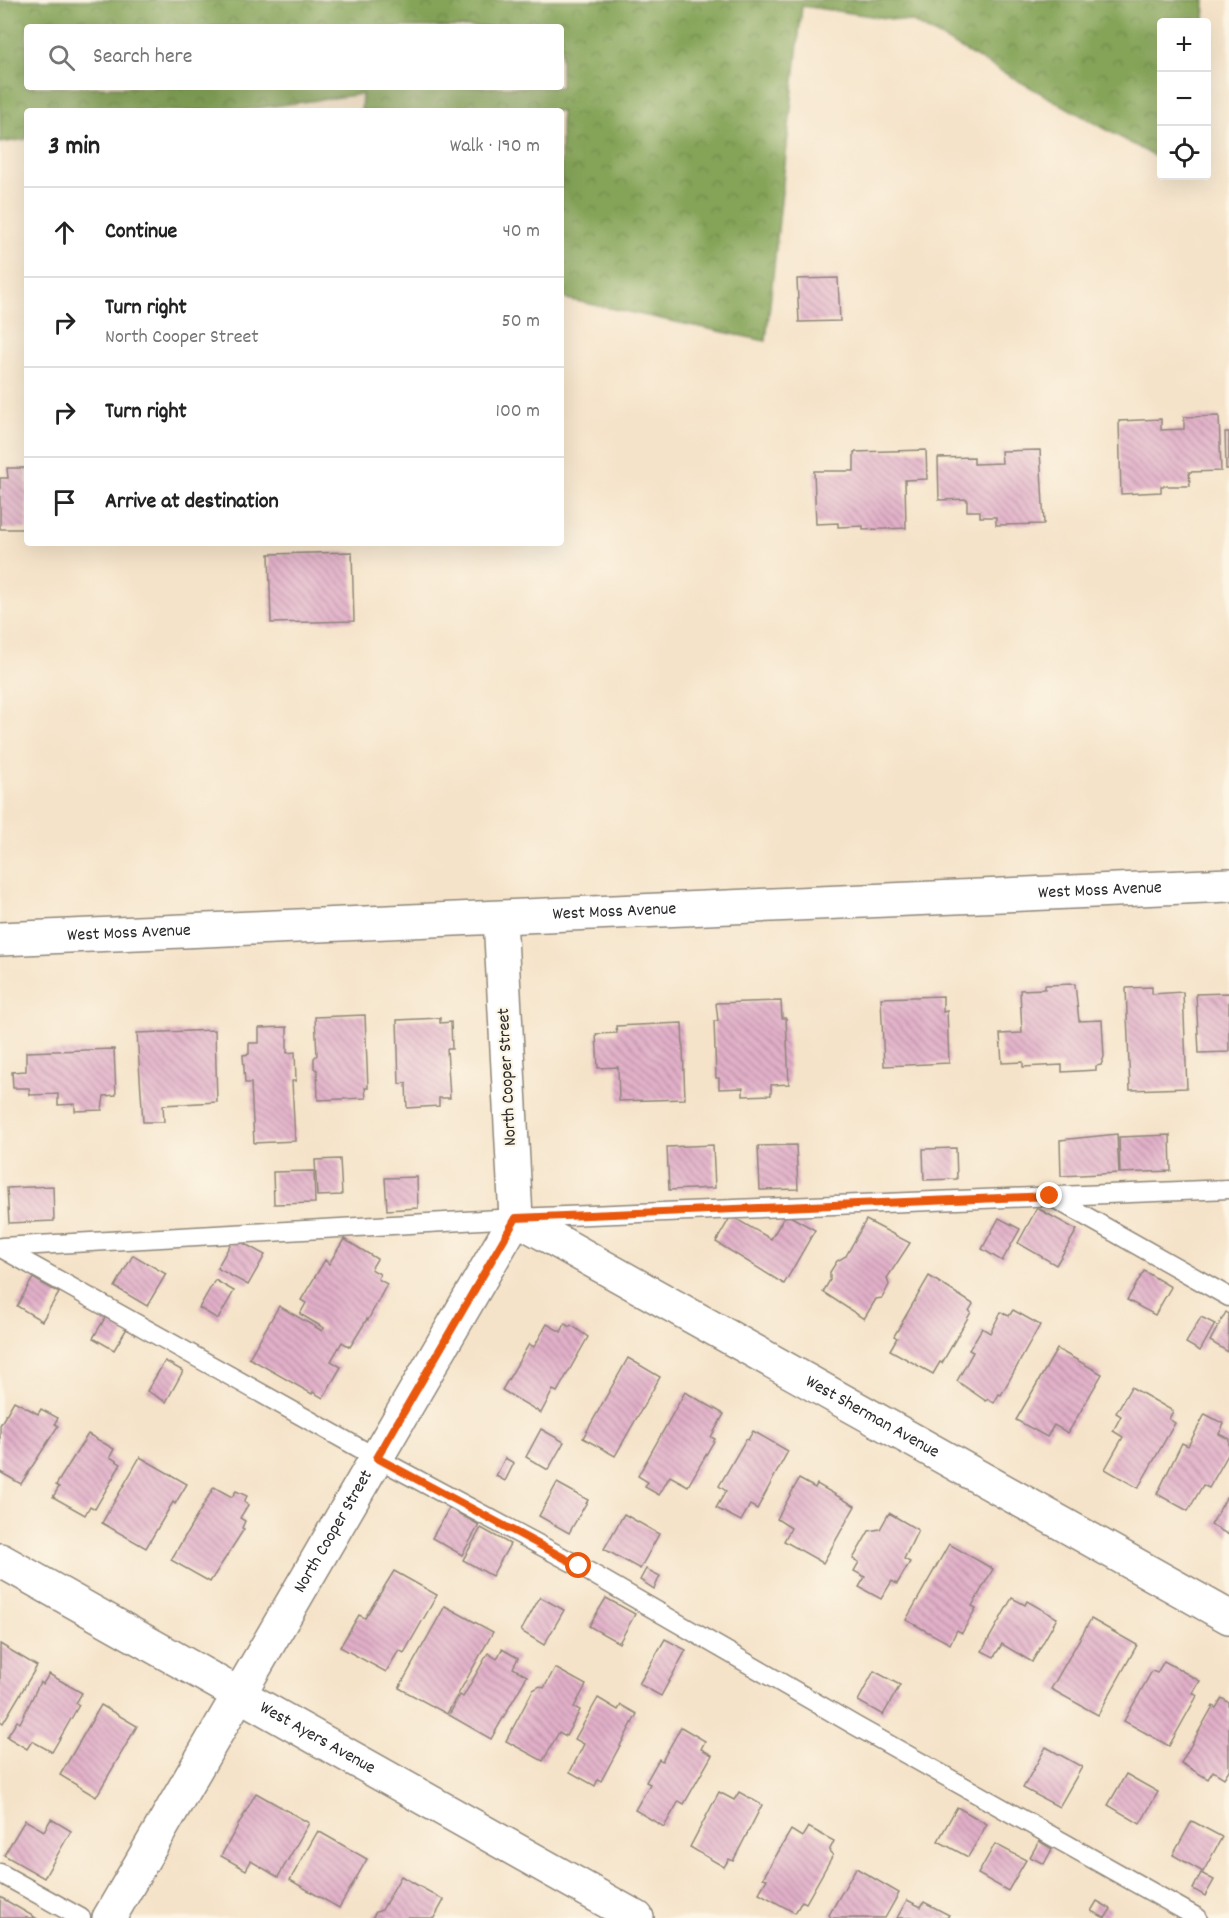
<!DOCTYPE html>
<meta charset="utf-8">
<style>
:root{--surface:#fff;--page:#f6f6f6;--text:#222;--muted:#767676;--line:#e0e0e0}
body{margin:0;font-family:Dekko,sans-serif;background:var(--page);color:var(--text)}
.controls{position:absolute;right:18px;top:18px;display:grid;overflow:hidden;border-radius:6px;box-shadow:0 6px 24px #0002}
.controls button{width:54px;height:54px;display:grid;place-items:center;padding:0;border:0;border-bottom:2px solid var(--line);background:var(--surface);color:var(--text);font:30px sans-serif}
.stop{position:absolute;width:18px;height:18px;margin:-14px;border:4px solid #ea580c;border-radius:50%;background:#fff}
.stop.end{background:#ea580c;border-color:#fff;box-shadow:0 2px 6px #0008}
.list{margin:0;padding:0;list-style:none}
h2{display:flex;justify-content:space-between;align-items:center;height:78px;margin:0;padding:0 24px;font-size:26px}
h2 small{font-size:20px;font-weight:400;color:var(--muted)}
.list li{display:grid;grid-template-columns:39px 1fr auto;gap:18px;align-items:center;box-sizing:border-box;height:90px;padding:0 24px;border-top:2px solid var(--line)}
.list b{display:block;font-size:22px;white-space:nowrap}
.list p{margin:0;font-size:20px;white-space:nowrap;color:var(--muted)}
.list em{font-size:20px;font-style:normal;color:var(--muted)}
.icon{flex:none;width:33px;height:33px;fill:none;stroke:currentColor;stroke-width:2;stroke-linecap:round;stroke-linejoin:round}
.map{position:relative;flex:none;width:1229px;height:1918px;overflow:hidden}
.search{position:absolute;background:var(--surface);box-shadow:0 6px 24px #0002;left:24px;top:24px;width:540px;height:66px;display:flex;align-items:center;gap:15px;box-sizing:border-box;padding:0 21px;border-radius:6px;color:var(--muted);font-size:22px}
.panel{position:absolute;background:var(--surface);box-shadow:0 6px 24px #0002;left:24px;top:108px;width:540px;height:438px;border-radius:6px}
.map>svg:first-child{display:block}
</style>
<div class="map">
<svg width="1229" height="1918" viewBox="0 0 1229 1918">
<defs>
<pattern id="forest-crowns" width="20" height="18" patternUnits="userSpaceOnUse" patternTransform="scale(1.5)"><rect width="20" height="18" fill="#85a458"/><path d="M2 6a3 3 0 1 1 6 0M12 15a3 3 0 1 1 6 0" fill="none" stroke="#6d8649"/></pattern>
<pattern id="building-back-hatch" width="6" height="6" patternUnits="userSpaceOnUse" patternTransform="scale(1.5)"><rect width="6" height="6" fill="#e2b0c9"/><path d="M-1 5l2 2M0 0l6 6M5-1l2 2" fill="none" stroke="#b78fa3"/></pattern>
</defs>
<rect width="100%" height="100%" fill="#fcf5e5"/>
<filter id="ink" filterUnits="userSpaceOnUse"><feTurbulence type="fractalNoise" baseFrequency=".0167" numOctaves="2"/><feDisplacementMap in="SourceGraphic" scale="12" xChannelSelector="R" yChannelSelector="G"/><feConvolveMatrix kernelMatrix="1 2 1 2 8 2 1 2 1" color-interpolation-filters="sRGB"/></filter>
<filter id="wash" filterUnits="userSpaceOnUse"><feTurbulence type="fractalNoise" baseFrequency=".008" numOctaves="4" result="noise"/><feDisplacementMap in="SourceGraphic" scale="24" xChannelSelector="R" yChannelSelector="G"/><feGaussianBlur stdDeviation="1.35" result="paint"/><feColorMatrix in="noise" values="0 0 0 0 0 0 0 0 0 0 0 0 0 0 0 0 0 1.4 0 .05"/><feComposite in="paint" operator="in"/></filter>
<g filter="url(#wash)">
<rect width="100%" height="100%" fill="#f5e3c9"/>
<path fill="url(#forest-crowns)" stroke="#586842" stroke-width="1.5" fill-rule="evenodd" d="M0,0H1205L1204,22H1162L1161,160L913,22L802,6L766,341L561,298V111H361L362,94L237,111H27V139L0,143ZM27,27H561V87H27Z"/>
<g id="blocks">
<g fill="url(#building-back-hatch)">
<polygon points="838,278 840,321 799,322 797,279"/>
<polygon points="1219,416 1221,471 1189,472 1190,486 1161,486 1161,492 1121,494 1119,421 1161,419 1161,430 1184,429 1184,417"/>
<polygon points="1225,432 1229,432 1229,469 1226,469"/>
<polygon points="926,450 927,479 905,480 906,528 863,530 863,526 838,527 838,523 816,524 814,471 854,471 854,452"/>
<polygon points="1040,450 1044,524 996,525 996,517 980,517 980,511 967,511 967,499 939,500 938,458 974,457 974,464 1002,463 1001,451"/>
<polygon points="7,468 27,468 27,529 0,529 0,478 8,478"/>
<polygon points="352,552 354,621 271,623 269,554"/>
<polygon points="1075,984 1079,1021 1102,1020 1104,1057 1101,1065 1096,1066 1096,1070 1062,1072 1062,1065 1023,1067 1023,1062 1002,1063 1000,1034 1022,1033 1020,990 1045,989 1045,985"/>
<polygon points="1152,987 1152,994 1183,992 1187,1088 1130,1090 1126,988"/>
<polygon points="1229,993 1229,1052 1199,1053 1196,994"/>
<polygon points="943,996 943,1012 947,1011 949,1063 884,1066 881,998"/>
<polygon points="781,1001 782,1018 786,1018 789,1084 771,1085 771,1095 743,1096 743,1088 719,1089 719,1078 716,1078 714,1021 718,1021 716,1003"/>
<polygon points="365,1015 368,1088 365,1088 366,1098 318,1100 317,1070 314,1068 314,1058 317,1055 315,1017"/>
<polygon points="440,1018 440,1023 451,1022 452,1049 447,1049 450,1098 439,1098 439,1106 407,1108 406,1083 399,1084 397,1020"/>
<polygon points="682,1023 685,1099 619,1101 618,1067 598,1068 596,1034 617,1033 616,1026"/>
<polygon points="287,1027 287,1053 295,1052 296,1081 292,1081 295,1141 254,1143 251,1083 245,1083 243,1055 249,1054 249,1043 259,1043 259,1028"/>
<polygon points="215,1030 217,1102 163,1105 164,1122 143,1122 137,1033"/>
<polygon points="114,1049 116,1095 104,1096 102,1110 75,1111 75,1104 58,1105 58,1094 30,1095 29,1088 13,1088 12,1072 26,1071 26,1052"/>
<polygon points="1117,1134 1119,1173 1061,1176 1060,1140"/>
<polygon points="1170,1135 1171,1171 1120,1173 1119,1137"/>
<polygon points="713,1145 715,1188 669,1190 667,1147"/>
<polygon points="796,1145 798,1189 760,1190 758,1146"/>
<polygon points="956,1148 957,1179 924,1180 923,1149"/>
<polygon points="340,1159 342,1195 317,1196 315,1160"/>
<polygon points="314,1171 315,1203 274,1204 273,1172"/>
<polygon points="417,1177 418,1208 387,1210 385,1178"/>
<polygon points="53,1186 54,1221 9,1223 7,1188"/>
<polygon points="1037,1208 1077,1230 1056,1265 1018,1243"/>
<polygon points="786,1214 815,1230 784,1284 716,1242 731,1216 771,1239"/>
<polygon points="999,1218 1020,1229 1002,1261 982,1249"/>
<polygon points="866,1220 910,1243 887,1278 889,1285 882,1298 876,1299 864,1319 823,1292 830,1280 830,1272 837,1261 846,1256"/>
<polygon points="234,1238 265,1255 248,1285 217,1268"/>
<polygon points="344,1239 377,1259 371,1269 380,1274 378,1279 387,1284 368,1320 367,1319 350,1347 342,1342 331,1361 341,1367 323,1398 313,1392 312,1394 249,1358 279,1306 322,1331 324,1328 300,1314 306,1303 301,1300 325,1260 329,1264"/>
<polygon points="133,1255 166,1274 147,1306 115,1287"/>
<polygon points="1144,1271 1171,1287 1155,1315 1127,1300"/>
<polygon points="929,1276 973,1304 969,1311 971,1312 942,1363 940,1362 933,1374 890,1350 897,1338 894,1336"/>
<polygon points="33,1278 59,1293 42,1321 17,1306"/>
<polygon points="215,1280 234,1291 218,1319 199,1308"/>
<polygon points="1013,1310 1040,1325 1001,1395 999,1394 994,1403 988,1399 986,1401 957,1381 973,1352 969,1350 982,1328 990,1333 1001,1312 1009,1316"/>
<polygon points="1226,1312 1229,1314 1228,1352 1210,1341"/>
<polygon points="108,1313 129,1325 114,1350 93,1338"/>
<polygon points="1201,1317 1215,1324 1200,1351 1186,1343"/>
<polygon points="547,1324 561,1332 565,1324 570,1327 571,1325 588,1337 557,1392 553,1390 541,1413 502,1390 529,1344 534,1347"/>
<polygon points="1057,1349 1102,1374 1068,1433 1054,1425 1047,1437 1016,1420"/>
<polygon points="628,1358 660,1377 615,1456 583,1438"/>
<polygon points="165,1361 183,1371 166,1402 147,1391"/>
<polygon points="1131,1387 1173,1411 1169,1419 1175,1423 1138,1488 1105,1469 1123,1437 1113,1431 1121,1416 1116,1413"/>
<polygon points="685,1392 724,1414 711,1437 715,1439 688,1486 670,1476 659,1495 645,1487 648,1482 638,1476"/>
<polygon points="14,1401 38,1414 41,1409 58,1418 55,1424 58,1426 21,1484 0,1472 0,1425"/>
<polygon points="1205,1414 1224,1424 1219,1434 1229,1439 1229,1453 1209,1488 1203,1485 1188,1511 1157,1494 1182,1443 1188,1446"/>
<polygon points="541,1429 564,1442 548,1470 526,1457"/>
<polygon points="753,1431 788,1451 757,1509 750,1505 741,1521 716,1508 726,1491 719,1486 746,1439 748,1440"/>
<polygon points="88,1434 114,1449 110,1457 121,1464 95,1509 90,1506 85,1515 53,1497 59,1487 56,1485"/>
<polygon points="140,1457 187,1484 175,1504 173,1502 146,1548 102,1523"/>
<polygon points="505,1458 514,1463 505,1481 496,1476"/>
<polygon points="799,1479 815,1488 817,1484 855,1506 823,1563 784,1541 791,1528 777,1519"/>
<polygon points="557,1483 588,1500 569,1533 539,1516"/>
<polygon points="214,1487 232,1497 236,1491 247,1496 244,1502 248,1505 240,1518 245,1521 242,1528 244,1529 210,1582 171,1560"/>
<polygon points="1229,1493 1229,1535 1211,1525"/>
<polygon points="449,1508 479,1525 462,1555 432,1538"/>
<polygon points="889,1513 918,1530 904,1559 910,1562 897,1584 892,1581 881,1599 859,1587 865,1577 854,1571 859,1562 853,1559 869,1531 880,1529"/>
<polygon points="624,1514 659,1534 640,1569 604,1549"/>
<polygon points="481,1528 510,1544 492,1576 463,1560"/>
<polygon points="949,1544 993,1569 972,1606 976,1608 962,1633 957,1630 950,1644 906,1620"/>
<polygon points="646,1569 660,1576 654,1589 640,1580"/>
<polygon points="394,1571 437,1595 404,1653 399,1650 386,1672 340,1647 359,1615 365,1618"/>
<polygon points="540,1597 564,1610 544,1645 521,1631"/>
<polygon points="606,1598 635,1614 619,1643 589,1626"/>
<polygon points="1012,1598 1025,1605 1027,1601 1057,1618 1032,1662 1002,1644 994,1657 982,1651"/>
<polygon points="445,1606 493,1632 447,1714 399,1688"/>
<polygon points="1091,1619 1137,1645 1098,1715 1051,1689"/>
<polygon points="665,1639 686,1650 661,1696 639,1684"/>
<polygon points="0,1644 37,1666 3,1723 0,1721"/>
<polygon points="502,1649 518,1658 513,1668 527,1676 491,1739 449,1715 460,1695 463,1697 488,1653 497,1659"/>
<polygon points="1164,1661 1200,1681 1193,1693 1197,1696 1169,1746 1124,1721 1152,1671 1157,1673"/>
<polygon points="555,1668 586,1685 574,1707 580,1710 566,1736 559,1732 543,1761 506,1741 533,1690 540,1686 544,1688"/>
<polygon points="874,1671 900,1685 883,1715 858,1701"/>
<polygon points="49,1674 82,1693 76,1703 79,1705 52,1752 32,1741 27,1749 7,1737 17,1721 20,1723 40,1682 43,1684"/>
<polygon points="598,1698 618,1710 621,1705 637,1714 601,1781 598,1779 595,1786 570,1772 584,1744 575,1739"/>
<polygon points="1222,1698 1229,1703 1229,1770 1224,1778 1213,1771 1208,1779 1181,1763 1213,1706 1216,1708"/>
<polygon points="101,1705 137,1726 96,1797 60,1775"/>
<polygon points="681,1727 705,1741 701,1749 712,1755 684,1804 679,1801 664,1827 635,1810 650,1784 646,1782 659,1759 662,1761"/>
<polygon points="1046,1747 1082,1767 1059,1807 1023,1788"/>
<polygon points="1126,1774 1158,1792 1140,1824 1108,1805"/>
<polygon points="719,1792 734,1800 739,1792 762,1805 733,1861 729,1859 724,1867 690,1847"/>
<polygon points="256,1793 309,1823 278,1877 251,1861 246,1870 221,1856"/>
<polygon points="957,1807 987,1824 968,1857 938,1841"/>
<polygon points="51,1819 71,1831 44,1878 4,1855 25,1820 44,1831"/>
<polygon points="1192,1821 1222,1837 1203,1872 1173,1855"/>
<polygon points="808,1827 834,1841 829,1851 833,1855 806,1903 802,1901 795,1913 759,1893 767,1879 763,1878 791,1830 802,1837"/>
<polygon points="318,1831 367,1859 339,1908 290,1880"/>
<polygon points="1039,1841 1052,1849 1044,1864 1030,1857"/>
<polygon points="995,1844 1026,1860 1008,1891 978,1874"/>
<polygon points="856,1868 899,1893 885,1918 831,1918 829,1915"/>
<polygon points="1201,1873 1214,1880 1205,1896 1193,1889"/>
<polygon points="401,1876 444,1900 434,1918 372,1918 376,1912 382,1910"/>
<polygon points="0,1897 36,1918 0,1918"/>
<polygon points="907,1900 921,1907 924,1902 949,1915 947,1918 897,1918"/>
<polygon points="1097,1901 1111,1909 1105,1918 1091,1911"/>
</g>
</g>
</g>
<g filter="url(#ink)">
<use href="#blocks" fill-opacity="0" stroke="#90877a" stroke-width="1.5"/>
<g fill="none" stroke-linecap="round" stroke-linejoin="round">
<g stroke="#90877a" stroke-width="21">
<g id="service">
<polyline points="1050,1196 1229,1297"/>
<polyline points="2,1247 516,1218 1229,1189"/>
<polyline points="1,1248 377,1458 579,1566 856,1726 1198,1918"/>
<polyline points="0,1873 81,1918"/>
</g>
</g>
<g stroke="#90877a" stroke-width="36">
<g id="minor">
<path id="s1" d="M516,1218L1229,1617"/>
<path id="s2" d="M0,1560L637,1918"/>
<path id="s3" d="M109,1918L516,1218L500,918"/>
</g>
</g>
<g stroke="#90877a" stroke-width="36">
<g id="tertiary">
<path id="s4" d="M0,939L1229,885"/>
</g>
</g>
<use href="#service" stroke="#fff" stroke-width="18"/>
<use href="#minor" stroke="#fff" stroke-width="33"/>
<use href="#tertiary" stroke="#fff" stroke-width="33"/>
</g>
</g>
<g fill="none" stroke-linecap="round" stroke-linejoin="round" filter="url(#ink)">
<polyline stroke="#ea580c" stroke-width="8" points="579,1566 377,1458 516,1218 1050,1196"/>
</g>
<g text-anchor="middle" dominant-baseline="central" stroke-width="4.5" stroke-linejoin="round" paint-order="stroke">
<g font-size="18" fill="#2b2b2b" stroke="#fcf5e5">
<text stroke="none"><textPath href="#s4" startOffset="1101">West Moss Avenue</textPath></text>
<text stroke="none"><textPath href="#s4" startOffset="615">West Moss Avenue</textPath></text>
<text stroke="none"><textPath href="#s4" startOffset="129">West Moss Avenue</textPath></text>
<text transform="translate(508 1077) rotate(-93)">North Cooper Street</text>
<text stroke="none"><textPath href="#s1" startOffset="408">West Sherman Avenue</textPath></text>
<text stroke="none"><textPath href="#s3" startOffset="447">North Cooper Street</textPath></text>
<text stroke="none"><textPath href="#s2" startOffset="364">West Ayers Avenue</textPath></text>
</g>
</g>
</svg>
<div class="controls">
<button>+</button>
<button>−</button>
<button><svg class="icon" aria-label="locate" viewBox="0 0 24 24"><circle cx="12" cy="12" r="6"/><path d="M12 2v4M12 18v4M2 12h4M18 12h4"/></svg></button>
</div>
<div class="stop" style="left:579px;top:1566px"></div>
<div class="stop end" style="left:1050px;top:1196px"></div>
<div class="search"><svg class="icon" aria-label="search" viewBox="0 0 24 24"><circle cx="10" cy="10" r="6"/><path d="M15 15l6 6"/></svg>Search here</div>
<section class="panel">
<h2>3 min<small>Walk · 190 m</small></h2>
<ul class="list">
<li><svg class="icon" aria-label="ahead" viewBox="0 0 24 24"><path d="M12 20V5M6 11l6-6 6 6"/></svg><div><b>Continue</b></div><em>40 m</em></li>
<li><svg class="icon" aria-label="right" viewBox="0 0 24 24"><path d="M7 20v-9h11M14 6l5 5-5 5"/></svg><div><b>Turn right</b><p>North Cooper Street</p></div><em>50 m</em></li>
<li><svg class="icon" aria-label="right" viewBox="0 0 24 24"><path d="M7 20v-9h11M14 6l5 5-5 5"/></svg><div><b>Turn right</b></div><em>100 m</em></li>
<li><svg class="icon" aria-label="arrive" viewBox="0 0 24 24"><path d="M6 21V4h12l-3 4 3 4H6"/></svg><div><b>Arrive at destination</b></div></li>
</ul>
</section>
</div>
